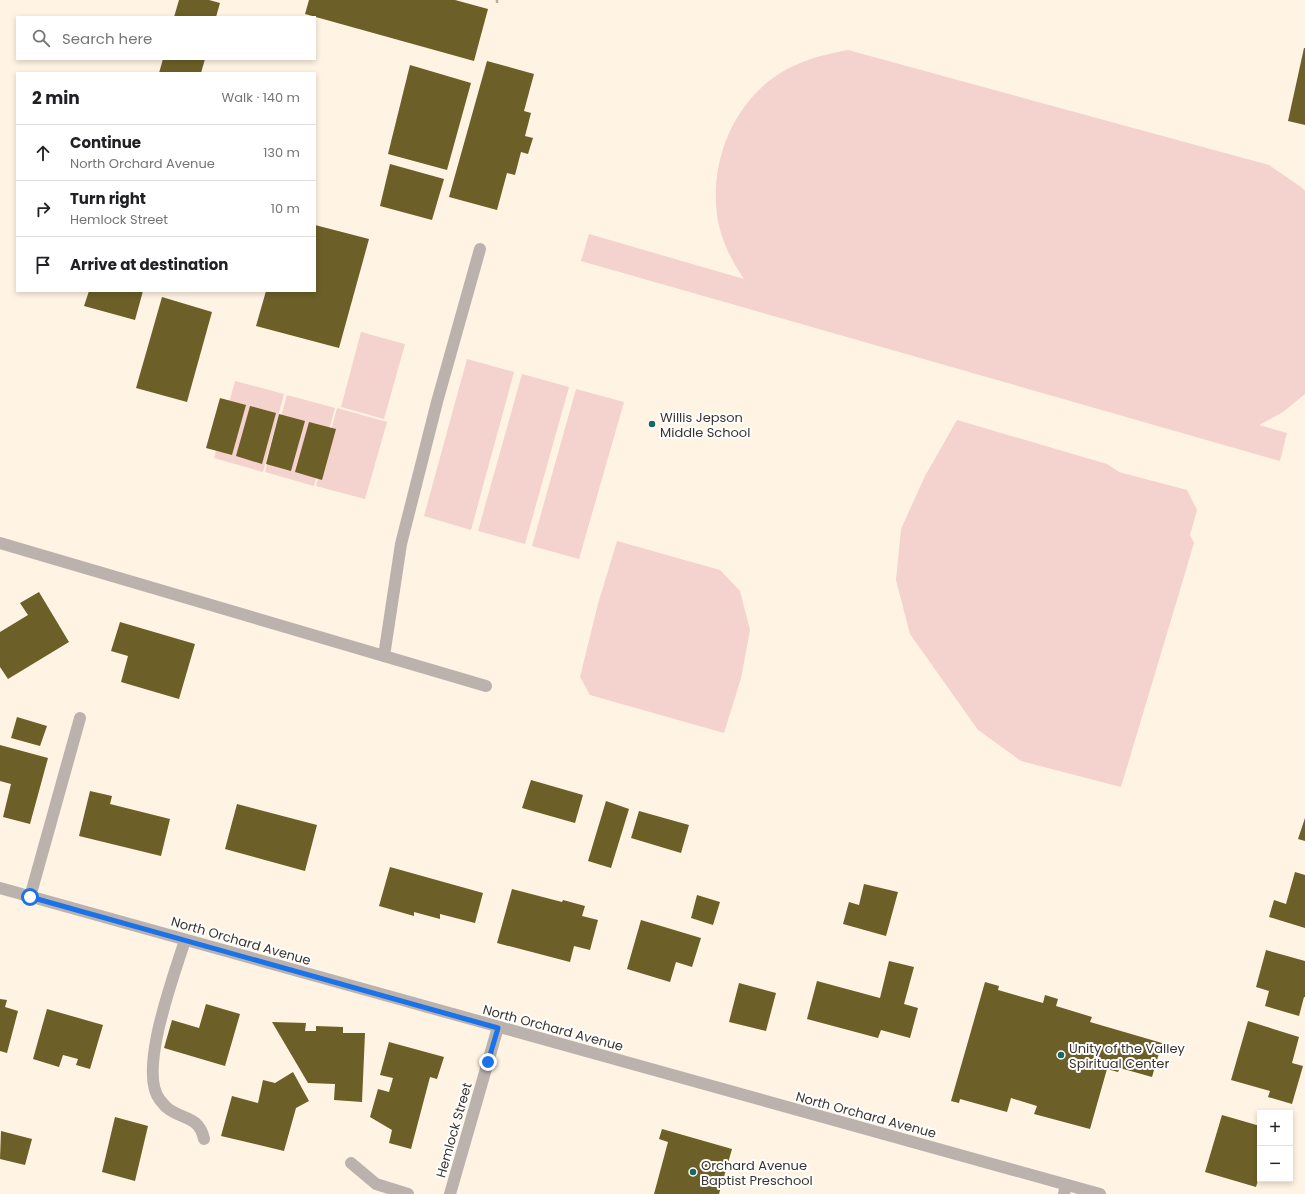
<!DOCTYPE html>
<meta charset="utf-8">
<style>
:root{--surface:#fff;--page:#f2f2f2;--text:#202124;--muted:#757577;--line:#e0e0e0}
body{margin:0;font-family:Poppins,sans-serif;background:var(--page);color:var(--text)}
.controls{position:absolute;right:12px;bottom:12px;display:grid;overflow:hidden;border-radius:0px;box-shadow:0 2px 6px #0003}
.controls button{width:36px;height:36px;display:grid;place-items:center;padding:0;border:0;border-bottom:1px solid var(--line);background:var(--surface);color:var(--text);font:20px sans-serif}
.stop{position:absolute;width:12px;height:12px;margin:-9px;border:3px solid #1a73e8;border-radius:50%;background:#fff}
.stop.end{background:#1a73e8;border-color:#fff;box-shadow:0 1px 4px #0008}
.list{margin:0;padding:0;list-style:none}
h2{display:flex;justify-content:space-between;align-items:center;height:52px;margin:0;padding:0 16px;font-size:17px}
h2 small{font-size:13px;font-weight:400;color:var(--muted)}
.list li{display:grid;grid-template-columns:26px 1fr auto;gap:12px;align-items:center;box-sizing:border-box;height:56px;padding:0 16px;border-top:1px solid var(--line)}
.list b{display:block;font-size:15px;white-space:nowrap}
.list p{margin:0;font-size:13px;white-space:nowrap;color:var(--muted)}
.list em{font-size:13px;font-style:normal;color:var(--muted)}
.icon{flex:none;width:22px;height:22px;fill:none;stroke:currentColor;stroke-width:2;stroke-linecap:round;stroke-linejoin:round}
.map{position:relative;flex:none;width:1305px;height:1194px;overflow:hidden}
.search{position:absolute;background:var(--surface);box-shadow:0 2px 6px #0003;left:16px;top:16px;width:300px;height:44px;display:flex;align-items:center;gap:10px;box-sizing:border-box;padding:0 14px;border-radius:0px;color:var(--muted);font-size:15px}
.panel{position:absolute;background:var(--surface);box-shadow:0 2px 6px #0003;left:16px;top:72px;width:300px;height:220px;border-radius:0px}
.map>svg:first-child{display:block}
</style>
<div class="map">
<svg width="1305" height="1194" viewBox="0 0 1305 1194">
<rect width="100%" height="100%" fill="#fff3e3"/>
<g fill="#f4d2cd">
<path d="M848,50L1269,165L1301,187L1305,191V394L1283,412L1259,425L1287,433L1280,461L581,261L589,234L744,279C740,273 736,267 733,261C725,247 719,230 717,215C709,154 740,88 798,64C814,57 831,53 848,50Z"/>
<polygon points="361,332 405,344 384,419 341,407"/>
<polygon points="467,359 514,372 471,530 424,516"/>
<polygon points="522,374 569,387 525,544 478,531"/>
<polygon points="235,381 284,394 263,472 214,458"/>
<polygon points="576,389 624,402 579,559 532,546"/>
<polygon points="287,395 335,408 314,486 265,472"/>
<polygon points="337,408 387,422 365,499 316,486"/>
<polygon points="957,420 1107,464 1119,472 1187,490 1197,510 1190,535 1194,543 1121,787 1021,761 978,730 910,634 896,580 901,529 925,476"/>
<polygon points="617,541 720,570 740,591 750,630 741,678 724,733 590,695 580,677 598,604"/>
</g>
<g fill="#6c5f27">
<polygon points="179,0 209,0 220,3 216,17 174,17"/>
<polygon points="309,0 455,0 488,9 474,61 305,14"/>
<polygon points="1304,48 1305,48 1305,125 1288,121"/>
<polygon points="163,59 205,59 201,73 159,73"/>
<polygon points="487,61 534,74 524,111 531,113 525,136 533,138 528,154 521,152 515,175 507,173 497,210 449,197"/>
<polygon points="410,65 471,83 447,170 388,154"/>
<polygon points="390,164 444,179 432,220 380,206"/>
<polygon points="315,225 369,239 339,348 256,326 266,291 315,291"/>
<polygon points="89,291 143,291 135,320 84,306"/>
<polygon points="162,297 212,312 187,402 136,388"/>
<polygon points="220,398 246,405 232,455 206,448"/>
<polygon points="250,406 276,413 262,464 236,456"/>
<polygon points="279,414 305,421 291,471 266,464"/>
<polygon points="309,422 336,429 322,480 295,472"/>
<polygon points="39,592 69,642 8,679 0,667 0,632 28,615 20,603"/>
<polygon points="120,622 195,644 179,699 121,682 128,656 111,651"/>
<polygon points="17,717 47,726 40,746 11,738"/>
<polygon points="0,745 48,758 30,824 3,817 11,784 0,781"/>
<polygon points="531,780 583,795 575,823 522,808"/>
<polygon points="90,791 112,796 110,804 170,819 161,856 79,836"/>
<polygon points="606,801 629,809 611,868 588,861"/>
<polygon points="237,804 317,825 305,871 225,849"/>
<polygon points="639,811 689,825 681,853 631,838"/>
<polygon points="1305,818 1305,841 1298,839"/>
<polygon points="390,867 483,893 475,923 440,914 440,919 414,912 414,916 379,906"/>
<polygon points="1295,872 1305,875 1305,928 1269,917 1274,900 1286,904"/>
<polygon points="864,884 898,892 886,936 843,924 849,902 859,905"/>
<polygon points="512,889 562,902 563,900 585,906 582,916 598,920 590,950 574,946 570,962 497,943"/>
<polygon points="697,895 720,902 713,925 691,918"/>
<polygon points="641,920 701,938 692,967 676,962 670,982 627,969"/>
<polygon points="1266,950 1305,961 1305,997 1304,997 1299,1016 1265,1006 1269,991 1256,987"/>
<polygon points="889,961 914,967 904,1004 918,1008 910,1038 881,1030 878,1038 807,1019 817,981 880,998"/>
<polygon points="985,982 999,986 998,990 1043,1003 1045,995 1058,999 1056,1006 1092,1017 1090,1022 1162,1043 1152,1077 1120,1068 1118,1072 1107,1069 1090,1129 1034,1114 1037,1106 1011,1098 1007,1112 960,1099 959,1103 951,1101"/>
<polygon points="739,983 776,993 766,1031 729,1022"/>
<polygon points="0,999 7,1000 5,1007 18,1011 7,1053 0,1051"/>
<polygon points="206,1004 240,1014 225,1066 164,1048 172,1020 199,1028"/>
<polygon points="47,1009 103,1025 90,1069 76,1065 78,1059 63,1055 59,1067 33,1059"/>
<polygon points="1248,1021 1299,1037 1292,1063 1303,1066 1292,1104 1268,1097 1270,1091 1231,1080"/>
<polygon points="272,1022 306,1023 305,1031 316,1031 316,1026 343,1027 343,1033 365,1033 362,1102 334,1100 335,1084 308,1083"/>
<polygon points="389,1042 444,1057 437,1079 430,1077 411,1149 389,1143 392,1130 370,1117 378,1089 389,1092 393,1078 380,1075"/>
<polygon points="293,1072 309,1101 296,1108 284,1151 221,1136 232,1096 258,1103 263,1080 275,1083"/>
<polygon points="1222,1115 1260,1126 1260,1174 1256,1187 1205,1172"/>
<polygon points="115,1117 148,1126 135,1181 102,1172"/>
<polygon points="662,1129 732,1149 719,1194 654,1194 668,1142 659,1139"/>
<polygon points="1,1131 32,1139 25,1165 0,1159"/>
</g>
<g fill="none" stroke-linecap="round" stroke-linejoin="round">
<polyline stroke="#b7ada1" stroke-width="2.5" stroke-dasharray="3 3" stroke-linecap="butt" points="497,0 497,5"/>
<g stroke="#bcb2ad" stroke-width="12">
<polyline points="0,543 486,686"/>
<polyline points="384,656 401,544 437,402 480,249"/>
<polyline points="30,897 80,718"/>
<path d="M185,940C175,973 137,1072 160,1100C162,1102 164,1105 166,1107C181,1120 199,1115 204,1139"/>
<polyline points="1064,1194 1066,1185"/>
</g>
<polyline stroke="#bcb2ad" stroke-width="12" points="351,1163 376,1184 408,1194"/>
<g stroke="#bcb2ad" stroke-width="12">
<polyline points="0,888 1100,1194"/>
<polyline points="450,1194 498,1027"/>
</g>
</g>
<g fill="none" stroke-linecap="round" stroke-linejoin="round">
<polyline stroke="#1a73e8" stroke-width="5" points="30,897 498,1028 488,1062"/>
</g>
<g fill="#1a6660" stroke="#fff" stroke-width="1.5">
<circle cx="652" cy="424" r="4"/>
<circle cx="1061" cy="1055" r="4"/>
<circle cx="693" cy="1172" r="4"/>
</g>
<g text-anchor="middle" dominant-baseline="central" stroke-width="4" stroke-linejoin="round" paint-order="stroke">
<g font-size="13" fill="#3a342d" stroke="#fff" text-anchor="start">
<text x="660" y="417">Willis Jepson<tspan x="660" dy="15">Middle School</tspan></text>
<text x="1069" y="1048">Unity of the Valley<tspan x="1069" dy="15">Spiritual Center</tspan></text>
<text x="701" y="1165">Orchard Avenue<tspan x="701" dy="15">Baptist Preschool</tspan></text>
</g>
<g font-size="13" fill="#3a342d" stroke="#fff">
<text transform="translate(241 941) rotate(16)">North Orchard Avenue</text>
<text transform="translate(553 1028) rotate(15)">North Orchard Avenue</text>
<text transform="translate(866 1115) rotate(15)">North Orchard Avenue</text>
<text transform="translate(454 1130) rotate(-74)">Hemlock Street</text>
</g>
</g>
</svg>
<div class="controls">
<button>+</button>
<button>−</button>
</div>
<div class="stop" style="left:30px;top:897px"></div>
<div class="stop end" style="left:488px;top:1062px"></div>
<div class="search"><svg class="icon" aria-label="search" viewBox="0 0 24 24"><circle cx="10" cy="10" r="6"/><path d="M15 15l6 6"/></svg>Search here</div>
<section class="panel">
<h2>2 min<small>Walk · 140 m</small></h2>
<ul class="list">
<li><svg class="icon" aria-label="ahead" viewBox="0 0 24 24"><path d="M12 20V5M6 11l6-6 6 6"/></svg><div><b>Continue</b><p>North Orchard Avenue</p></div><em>130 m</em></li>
<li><svg class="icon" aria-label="right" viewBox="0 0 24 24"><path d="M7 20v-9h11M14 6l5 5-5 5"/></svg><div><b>Turn right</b><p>Hemlock Street</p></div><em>10 m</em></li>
<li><svg class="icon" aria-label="arrive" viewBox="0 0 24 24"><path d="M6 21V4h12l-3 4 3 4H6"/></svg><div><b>Arrive at destination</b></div></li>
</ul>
</section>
</div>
